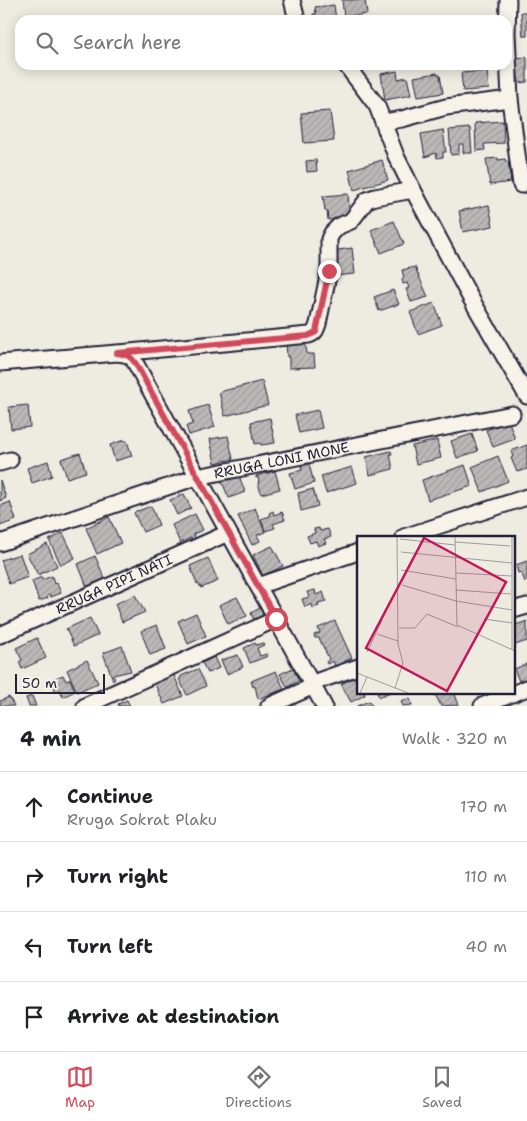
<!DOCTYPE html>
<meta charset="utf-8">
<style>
:root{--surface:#fff;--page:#f2f2f2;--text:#202124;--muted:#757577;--line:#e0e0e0;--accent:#d1495b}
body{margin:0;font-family:"Shantell Sans",sans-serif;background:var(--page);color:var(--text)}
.scale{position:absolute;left:15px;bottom:12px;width:90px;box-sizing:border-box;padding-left:5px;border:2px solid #22223b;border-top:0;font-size:14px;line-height:18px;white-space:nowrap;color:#22223b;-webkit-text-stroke:4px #f7f3e8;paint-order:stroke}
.stop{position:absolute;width:15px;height:15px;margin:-11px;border:4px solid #d1495b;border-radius:50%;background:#fff}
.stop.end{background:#d1495b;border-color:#fff;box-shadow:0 1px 5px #0008}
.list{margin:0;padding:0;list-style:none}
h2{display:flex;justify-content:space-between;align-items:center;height:65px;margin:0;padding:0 20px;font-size:21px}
h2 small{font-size:16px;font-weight:400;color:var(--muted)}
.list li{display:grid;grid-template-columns:32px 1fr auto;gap:15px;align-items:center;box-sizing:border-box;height:70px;padding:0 20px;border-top:1px solid var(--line)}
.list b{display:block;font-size:19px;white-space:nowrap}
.list p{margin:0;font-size:16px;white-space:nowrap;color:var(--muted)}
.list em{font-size:16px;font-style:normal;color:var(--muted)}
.icon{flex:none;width:28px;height:28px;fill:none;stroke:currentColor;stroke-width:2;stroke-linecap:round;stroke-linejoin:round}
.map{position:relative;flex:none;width:527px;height:706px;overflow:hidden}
.search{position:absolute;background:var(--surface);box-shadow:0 2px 12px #0003;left:15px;right:15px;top:15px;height:55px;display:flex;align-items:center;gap:12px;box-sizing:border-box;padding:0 18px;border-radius:15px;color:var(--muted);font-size:19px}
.sheet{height:345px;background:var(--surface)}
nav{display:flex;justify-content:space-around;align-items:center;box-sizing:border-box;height:70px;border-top:1px solid var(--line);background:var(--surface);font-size:14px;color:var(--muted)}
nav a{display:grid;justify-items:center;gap:2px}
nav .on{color:var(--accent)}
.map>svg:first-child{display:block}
</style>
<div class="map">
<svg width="527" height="706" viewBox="0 0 527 706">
<defs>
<pattern id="building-hatch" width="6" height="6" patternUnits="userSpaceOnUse" patternTransform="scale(1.25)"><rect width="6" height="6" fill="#bbb8b7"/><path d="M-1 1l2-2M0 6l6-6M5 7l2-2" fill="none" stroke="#a09e9e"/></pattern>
</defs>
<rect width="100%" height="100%" fill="#eeebe1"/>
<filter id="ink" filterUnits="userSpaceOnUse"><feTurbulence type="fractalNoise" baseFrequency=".02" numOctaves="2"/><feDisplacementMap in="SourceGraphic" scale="10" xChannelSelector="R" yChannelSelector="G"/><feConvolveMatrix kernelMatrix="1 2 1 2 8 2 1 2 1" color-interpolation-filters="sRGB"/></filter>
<g filter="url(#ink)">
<g fill="url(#building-hatch)" stroke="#22223b">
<polygon points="342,0 365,0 367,14 344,17"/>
<polygon points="334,5 336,20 313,20 313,14 316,14 315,7"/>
<polygon points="521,12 527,12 527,36 523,36"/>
<polygon points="527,57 527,82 519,83 515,58"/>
<polygon points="397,71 398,79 407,77 411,95 385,100 381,74"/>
<polygon points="487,71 489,89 463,91 461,73"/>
<polygon points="437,73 438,75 440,75 443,93 418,97 414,77"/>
<polygon points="330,111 334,141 304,143 301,113"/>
<polygon points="503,121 504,143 484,144 485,150 476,151 475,123"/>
<polygon points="470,128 472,153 463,153 463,144 459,144 459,154 451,155 449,130"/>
<polygon points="443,130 446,152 443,152 443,157 437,158 436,153 425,157 421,134"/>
<polygon points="498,158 498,160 505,159 506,162 508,161 511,182 490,185 486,159"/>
<polygon points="316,160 317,171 307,172 306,161"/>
<polygon points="382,160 388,180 354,190 349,170"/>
<polygon points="348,194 350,218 328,220 327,211 325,211 323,196"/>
<polygon points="489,205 493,226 463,232 459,211"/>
<polygon points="394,221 404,244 381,253 371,230"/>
<polygon points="352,248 355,274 334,276 331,251"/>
<polygon points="415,267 428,297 411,302 406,289 409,288 407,283 403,284 402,279 404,278 402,270"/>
<polygon points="393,290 399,304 379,311 374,297"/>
<polygon points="434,303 442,325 418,334 410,312"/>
<polygon points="305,341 307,354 314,354 315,367 289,368 289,357 287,357 286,342"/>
<polygon points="262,381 268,405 225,416 219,392"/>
<polygon points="28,405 30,427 11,429 9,407"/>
<polygon points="208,405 215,427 189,435 186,426 193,424 189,411"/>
<polygon points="318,410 322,428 299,433 295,415"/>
<polygon points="270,418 275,443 261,445 260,443 255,444 251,422"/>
<polygon points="509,422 515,439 493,447 486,430"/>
<polygon points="472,434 478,451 457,458 451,441"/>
<polygon points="228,436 233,459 215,463 210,439"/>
<polygon points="124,440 125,441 127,441 132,456 115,461 110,445"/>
<polygon points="437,440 441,458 416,464 412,446"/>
<polygon points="527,445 527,469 517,472 511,458 513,457 511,451"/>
<polygon points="391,451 392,454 390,454 393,469 370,475 366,457"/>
<polygon points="80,453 86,472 67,478 61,459"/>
<polygon points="498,456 508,481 482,492 472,467"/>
<polygon points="48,461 52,476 32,483 27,468"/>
<polygon points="309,464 314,483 295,489 290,473 302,470 301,466"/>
<polygon points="465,465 472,486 428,500 422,480"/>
<polygon points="352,467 357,483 326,493 321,476"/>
<polygon points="275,471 280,489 261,494 258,482 259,482 258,477 256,478 256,476"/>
<polygon points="238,473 245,492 229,498 221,480"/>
<polygon points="0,480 6,498 0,501"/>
<polygon points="313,489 318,506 301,511 298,493"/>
<polygon points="184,494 191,508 177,515 170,500"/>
<polygon points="10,502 16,520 0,526 0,506"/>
<polygon points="151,506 159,525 143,532 134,513 137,510 138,511"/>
<polygon points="255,508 265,532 257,535 260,541 252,545 238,516"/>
<polygon points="273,511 274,515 282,512 285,520 273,524 275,528 265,531 261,519 270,516 269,513"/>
<polygon points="195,514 203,530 193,534 196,539 192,540 191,538 180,543 172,525"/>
<polygon points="109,517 121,543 97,554 86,528"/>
<polygon points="319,528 320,531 328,529 331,537 324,539 326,543 318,546 316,541 310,543 307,536 315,533 314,529"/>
<polygon points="63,533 75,558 61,565 49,540"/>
<polygon points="47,544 57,566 38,575 27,554"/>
<polygon points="272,546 283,566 263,576 253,555"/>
<polygon points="20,554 28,577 9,584 1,560"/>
<polygon points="95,556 105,579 87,587 78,564"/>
<polygon points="208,558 218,581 201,588 199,584 197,584 190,566"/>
<polygon points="527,561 527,581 525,582 521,572 518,573 516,565"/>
<polygon points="52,576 54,584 57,583 61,593 51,597 50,595 47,596 48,598 39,601 32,581 42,577 42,580"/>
<polygon points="315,590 316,595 323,592 326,601 318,603 319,606 313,608 312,604 305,607 302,599 309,597 307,592"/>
<polygon points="135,595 145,612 122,622 115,604"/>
<polygon points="237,597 247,616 228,624 219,605"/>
<polygon points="260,608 263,615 254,620 251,613"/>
<polygon points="196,613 206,636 188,644 178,621"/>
<polygon points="90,618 98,635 74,646 66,629"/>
<polygon points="335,621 352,658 335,666 333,661 327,664 326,662 329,659 319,638 315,638 314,635 320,633 318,628"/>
<polygon points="527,621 527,641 515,645 513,639 515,637 513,636 513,626"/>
<polygon points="157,625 166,649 150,655 141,631"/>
<polygon points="37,638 46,658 22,669 19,662 22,660 16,648"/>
<polygon points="255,643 256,645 263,643 264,645 257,648 260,656 267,654 268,656 250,663 244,648"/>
<polygon points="122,646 131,671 113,675 115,679 113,680 103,653"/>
<polygon points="238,655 243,667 227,674 221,660"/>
<polygon points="214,657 219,668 208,673 202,663"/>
<polygon points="87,660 98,683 77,692 67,670"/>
<polygon points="527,664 527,678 519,681 514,669"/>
<polygon points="293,668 299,681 287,687 280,674"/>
<polygon points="198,669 206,686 187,695 179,679 181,678 181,676"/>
<polygon points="276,671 284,689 258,699 255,686 253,687 251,681"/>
<polygon points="173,673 183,696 164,704 154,682"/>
<polygon points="63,675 66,681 70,679 75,691 63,697 60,690 56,692 51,680"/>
<polygon points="356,676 358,680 358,692 364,692 365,695 351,702 341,684"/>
<polygon points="377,692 390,692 379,697"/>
<polygon points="434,692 454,692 459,705 441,706"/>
<polygon points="32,696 36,706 29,706 26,698"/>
<polygon points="9,697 14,706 0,706 0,701"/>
<polygon points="410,698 412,705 403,706 401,701"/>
<polygon points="127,700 130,706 119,706 118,704"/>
<polygon points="369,701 372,706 357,706"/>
</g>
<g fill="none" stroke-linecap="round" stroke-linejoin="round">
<g stroke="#22223b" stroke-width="19">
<g id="minor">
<polyline points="292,0 297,20"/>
<polyline points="508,0 507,33 510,99 521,185"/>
<polyline points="346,65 377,106 396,156 413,190 470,297 527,396"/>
<polyline points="384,122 402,119 446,107 510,99"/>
<path d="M119,353L309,335C315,333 316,330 318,324L329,271V239L332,233L339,226L351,221L367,200L375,197L413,190"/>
<polyline points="0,363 117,353 125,354 132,357 324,706"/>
<polyline points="0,463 10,460"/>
<polyline points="404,537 527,497"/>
<path id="s1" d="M0,543L197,477L512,414"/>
<polyline points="258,586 358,552"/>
<polyline points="513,610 527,606"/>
<path id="s2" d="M0,635L228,533"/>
<polyline points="85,706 276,619"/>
<polyline points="269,706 307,689 318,681 358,667"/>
<polyline points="482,706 527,688"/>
</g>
</g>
<use href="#minor" stroke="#f7f3e8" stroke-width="15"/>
</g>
</g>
<g fill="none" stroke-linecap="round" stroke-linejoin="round" filter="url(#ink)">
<path stroke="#d1495b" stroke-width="6" d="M276,619L136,364C131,356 126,354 117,353L308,336L316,332L329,271"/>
</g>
<g text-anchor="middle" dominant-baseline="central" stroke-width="4.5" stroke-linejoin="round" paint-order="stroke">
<g font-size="14" fill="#22223b" stroke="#f7f3e8">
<text stroke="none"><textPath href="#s1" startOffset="294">RRUGA LONI MONE</textPath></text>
<text stroke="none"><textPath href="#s2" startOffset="125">RRUGA PIPI NATI</textPath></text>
</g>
</g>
<g transform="translate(357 536)">
<rect width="158" height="158" fill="#eeebe1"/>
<path fill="none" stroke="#9c9b9f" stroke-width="1" d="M98,0L100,89L158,115M43,3L98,9M98,6L153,10M44,16L155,27M44,34L99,43M99,37L155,40M45,49L99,65L155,74M99,54L154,58M127,83L155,87M42,92H58L70,78L101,91M20,98L41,105M155,114V0M10,116L25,84M0,137L51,157M38,152L46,127L41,108L40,0M3,157L10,141"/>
<path fill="#c2185b" fill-opacity="0.15" stroke="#c2185b" stroke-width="2.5" d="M67,2L149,46L90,155L9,112Z"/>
<rect width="158" height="158" fill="none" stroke="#22223b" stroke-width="2.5"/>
</g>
</svg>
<div class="scale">50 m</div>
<div class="stop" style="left:276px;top:619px"></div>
<div class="stop end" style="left:329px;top:271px"></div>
<div class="search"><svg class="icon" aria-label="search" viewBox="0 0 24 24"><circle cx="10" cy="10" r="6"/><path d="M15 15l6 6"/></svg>Search here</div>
</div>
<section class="sheet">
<h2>4 min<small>Walk · 320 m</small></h2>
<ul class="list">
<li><svg class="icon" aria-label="ahead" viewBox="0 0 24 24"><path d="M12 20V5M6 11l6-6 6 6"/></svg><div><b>Continue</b><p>Rruga Sokrat Plaku</p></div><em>170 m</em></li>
<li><svg class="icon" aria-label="right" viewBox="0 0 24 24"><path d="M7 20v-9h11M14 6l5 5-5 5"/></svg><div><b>Turn right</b></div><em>110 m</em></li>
<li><svg class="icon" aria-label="left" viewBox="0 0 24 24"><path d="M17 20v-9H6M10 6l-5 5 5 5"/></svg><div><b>Turn left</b></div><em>40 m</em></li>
<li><svg class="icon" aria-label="arrive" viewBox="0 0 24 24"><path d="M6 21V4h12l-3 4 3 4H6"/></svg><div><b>Arrive at destination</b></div></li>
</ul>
</section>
<nav>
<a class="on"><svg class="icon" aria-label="map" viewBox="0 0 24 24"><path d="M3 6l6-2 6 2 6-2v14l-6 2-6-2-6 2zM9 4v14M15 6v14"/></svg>Map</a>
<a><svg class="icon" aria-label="directions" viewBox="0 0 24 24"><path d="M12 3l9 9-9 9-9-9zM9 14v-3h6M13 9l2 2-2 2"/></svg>Directions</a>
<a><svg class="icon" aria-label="saved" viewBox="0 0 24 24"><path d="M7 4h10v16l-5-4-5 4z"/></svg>Saved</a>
</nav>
